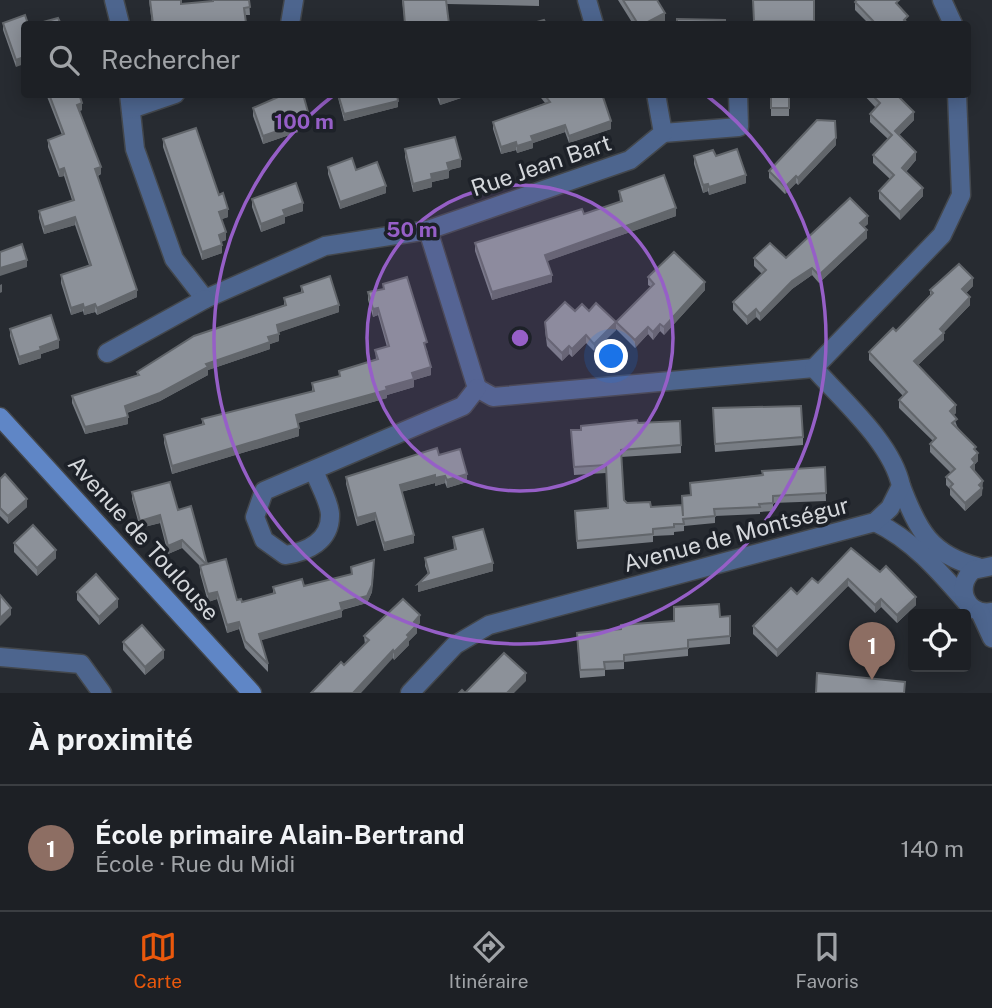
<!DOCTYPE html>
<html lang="fr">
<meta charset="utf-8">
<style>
:root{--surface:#1d2025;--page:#2a2d32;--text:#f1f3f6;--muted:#a0a3a7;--line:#3b3e42;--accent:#ea580c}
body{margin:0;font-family:"Public Sans",sans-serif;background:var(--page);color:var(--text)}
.controls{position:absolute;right:21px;bottom:21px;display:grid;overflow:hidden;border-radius:7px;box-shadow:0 4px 18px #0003}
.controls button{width:63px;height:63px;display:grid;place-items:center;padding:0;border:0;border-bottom:2px solid var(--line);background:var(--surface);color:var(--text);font:35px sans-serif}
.you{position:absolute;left:612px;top:357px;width:24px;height:24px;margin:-18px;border:5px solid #fff;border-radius:50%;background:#1a73e8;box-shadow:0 0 0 10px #1a73e833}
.badge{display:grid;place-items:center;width:46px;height:46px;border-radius:50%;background:var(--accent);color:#fff;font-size:23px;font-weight:700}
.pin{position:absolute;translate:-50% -58px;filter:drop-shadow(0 2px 4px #0008)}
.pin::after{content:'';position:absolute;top:37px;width:24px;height:21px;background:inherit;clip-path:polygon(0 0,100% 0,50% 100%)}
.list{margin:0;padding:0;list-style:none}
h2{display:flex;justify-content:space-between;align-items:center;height:91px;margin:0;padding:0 28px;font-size:30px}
h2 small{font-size:23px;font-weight:400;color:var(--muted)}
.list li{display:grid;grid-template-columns:46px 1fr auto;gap:21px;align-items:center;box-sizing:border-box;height:126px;padding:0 28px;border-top:2px solid var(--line)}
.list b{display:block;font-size:26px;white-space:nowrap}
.list p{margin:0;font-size:23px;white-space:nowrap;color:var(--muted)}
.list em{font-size:23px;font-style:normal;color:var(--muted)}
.icon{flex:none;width:38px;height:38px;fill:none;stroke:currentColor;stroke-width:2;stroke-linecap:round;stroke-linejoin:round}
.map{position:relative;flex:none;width:992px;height:693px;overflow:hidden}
.search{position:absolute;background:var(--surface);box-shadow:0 4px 18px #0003;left:21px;right:21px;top:21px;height:77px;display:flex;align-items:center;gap:18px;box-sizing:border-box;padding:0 24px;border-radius:7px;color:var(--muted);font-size:26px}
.sheet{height:217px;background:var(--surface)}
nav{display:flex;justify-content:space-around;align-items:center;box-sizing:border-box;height:98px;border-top:2px solid var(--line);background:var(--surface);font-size:19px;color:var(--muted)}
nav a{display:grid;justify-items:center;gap:4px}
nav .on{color:var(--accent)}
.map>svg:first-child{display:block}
</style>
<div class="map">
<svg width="992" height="693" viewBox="0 0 992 693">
<rect width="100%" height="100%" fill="#272b31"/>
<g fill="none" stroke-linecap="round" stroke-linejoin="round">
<g stroke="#43474c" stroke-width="21">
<g id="street">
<polyline points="114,0 120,24"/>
<polyline points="587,0 594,24"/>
<polyline points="942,0 953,24"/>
<polyline points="290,24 294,0"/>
<polyline points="129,94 135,149 174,259 205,299 325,246 428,230 477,388"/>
<polyline points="131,109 175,94"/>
<polyline points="663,133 739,127 738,94"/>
<polyline points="428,230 630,160 663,133 656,94"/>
<polyline points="107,353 205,299"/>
<polyline points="477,388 493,397 814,368"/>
<path d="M314,470C318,483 329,500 330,514C331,541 307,552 285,555L264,540L255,517L264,491L463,406L477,388"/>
<path d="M901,486C918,531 931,555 978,567"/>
<path d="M875,522C913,540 940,572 967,603"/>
<path d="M992,566L973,570C954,587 966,616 992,612"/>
<polyline points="980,612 992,638"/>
<polyline points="0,657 81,664 102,693"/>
<path d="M410,693L455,645L489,625L875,522L890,508L901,486C892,443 843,401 814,368L942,235L961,195L957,94"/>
</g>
</g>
<g stroke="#43474c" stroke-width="21">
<polyline id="secondary" points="0,417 252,693"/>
</g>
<use href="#street" stroke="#4d658e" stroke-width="18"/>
<use href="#secondary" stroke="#5f86c6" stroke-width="18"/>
</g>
<g fill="#787d84">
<polygon points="149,0 181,0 181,4 213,1 249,0 250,15 245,15 246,24 152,24"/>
<polygon points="402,0 539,0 539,6 447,4 449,24 405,24"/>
<polygon points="618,0 657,0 665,21 657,24 633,24"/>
<polygon points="753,0 814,0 814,24 754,24"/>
<polygon points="855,2 899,6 908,24 869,24 855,10"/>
<polygon points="3,23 28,24 16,67 3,30"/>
<polygon points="46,94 79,94 82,110 79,111 101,174 98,176 137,297 97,315 95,312 84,315 83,311 71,315 61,283 61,275 89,265 75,225 44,234 39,218 39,211 72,200 64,176 59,177 48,147 48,140 62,135"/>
<polygon points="337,94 397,94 398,107 344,121"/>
<polygon points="431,94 473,94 440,105 437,97 432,98"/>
<polygon points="538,94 602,94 611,129 569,143 565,132 533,143 533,148 517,153 516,150 501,154 493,129 493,122 545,103"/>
<polygon points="766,94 789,94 789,116 771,116 771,97 766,97"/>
<polygon points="863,94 897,94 914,120 899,135 916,160 906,172 923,196 900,220 879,199 879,191 890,179 873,163 873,155 888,139 870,122 870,114 876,108"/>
<polygon points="253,108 308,120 298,123 298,132 263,144 253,116"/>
<polygon points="163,139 219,195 228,217 222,219 226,240 221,242 222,253 202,260 163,147"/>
<polygon points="836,145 798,185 796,183 785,194 769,178 769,171"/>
<polygon points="405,149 461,167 449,170 449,178 432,182 432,187 413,192 405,157"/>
<polygon points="694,156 716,156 746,183 709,195 708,191 703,193 694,164"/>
<polygon points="328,167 356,170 386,193 340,209 328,174"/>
<polygon points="619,191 676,216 547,261 552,282 492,300 475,251 475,243 584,214 620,202"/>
<polygon points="252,199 303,211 285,217 285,223 261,232 252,207"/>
<polygon points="868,224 864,227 867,238 819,283 812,275 792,289 760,321 756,317 747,325 733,310 733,302 762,274 754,266 754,258 786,258"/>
<polygon points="648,277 705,290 664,335 660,331 653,340 648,334 635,348 616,329 616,322 651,287 648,285"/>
<polygon points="383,284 427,350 431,375 414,380 414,387 387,395 387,398 298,423 299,436 172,474 164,443 164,435 202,424 202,419 312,392 312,383 339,376 339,371 376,359 375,350 387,347 378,315 373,317 368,300 368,292 383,289"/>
<polygon points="301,286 339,312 279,332 279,341 270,344 270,349 208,370 208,375 160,401 127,413 128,424 85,434 72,403 72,396 137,375 137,372 284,305 284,298 301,292"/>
<polygon points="973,286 966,293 970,305 943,333 944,340 918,365 956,413 953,415 957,426 976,452 978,461 975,464 974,471 983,488 982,490 982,495 965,511 950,495 950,489 946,485 946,477 951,473 930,452 930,444 933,441 899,408 899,400 903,396 869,360 869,352 896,331 930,295 930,290"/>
<polygon points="575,311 589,311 616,330 594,351 586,343 572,357 569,354 562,361 547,346 545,330 545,322"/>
<polygon points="10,329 59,348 41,354 41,358 19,365 10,336"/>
<polygon points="713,416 803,437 803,445 715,452"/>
<polygon points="638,423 681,445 681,453 621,457 624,500 627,503 651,507 682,505 690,495 690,483 825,467 826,501 773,503 773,511 760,512 760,514 715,516 715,523 684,526 684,531 674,532 674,535 653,536 653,542 577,549 575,511 608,508 606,473 574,475 571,430"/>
<polygon points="439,455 467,482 447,488 445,483 435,486 435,483 401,492 414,543 384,551 375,520 357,526 346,484 346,477"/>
<polygon points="0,479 27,507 8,524 0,516"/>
<polygon points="132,492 178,510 207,564 237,600 242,602 273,594 273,587 304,586 351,574 351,567 374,568 372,592 367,603 342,610 342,617 261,640 268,664 268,672 245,648 239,629 227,633 217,599 208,602 200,573 200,566 182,548 168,554 160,523 140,528 132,499"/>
<polygon points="453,537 493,571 418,592 428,574 425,566 425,558 454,550"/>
<polygon points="14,543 56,558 37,576 14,552"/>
<polygon points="851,548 916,605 897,623 881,607 875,613 848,586 777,657 753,634 753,626 797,594 818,583"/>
<polygon points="77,592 118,607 99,625 77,600"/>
<polygon points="730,616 730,644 688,648 688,656 624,662 624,669 605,670 605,676 580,678 577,641 621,629 674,621"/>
<polygon points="420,623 417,626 417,633 409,641 409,645 394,660 393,658 344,665 365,645 364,636"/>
<polygon points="123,642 164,658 145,675 123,650"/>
</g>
<g fill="#62666b">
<polygon points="665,13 665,21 657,24 644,24"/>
<polygon points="24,57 24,64 16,67 16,60"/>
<polygon points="432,94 437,94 437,97 432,98"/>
<polygon points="451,94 473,94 440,105 440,98"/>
<polygon points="398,101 398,107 344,121 344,114"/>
<polygon points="82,103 82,110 77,112 77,105"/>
<polygon points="308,112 308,120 296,124 296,116"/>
<polygon points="914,112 914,120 895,139 895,131"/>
<polygon points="611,121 611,129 569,143 569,136"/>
<polygon points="298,124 298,132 263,144 263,136"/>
<polygon points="565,125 565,132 533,143 533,148 517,153 517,146 531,136"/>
<polygon points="836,138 836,145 798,185 798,178"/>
<polygon points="516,142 516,150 501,154 501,147"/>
<polygon points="916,152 916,160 902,176 902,168"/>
<polygon points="461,159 461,167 449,170 449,178 432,182 432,187 413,192 413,184 447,163"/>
<polygon points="101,167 101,174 95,176 95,169"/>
<polygon points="64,168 64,176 59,177 59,170"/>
<polygon points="746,175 746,183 709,195 709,187"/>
<polygon points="796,176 796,183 785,194 785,187"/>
<polygon points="708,184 708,191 703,193 703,185"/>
<polygon points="386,186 386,193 340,209 340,202"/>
<polygon points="923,188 923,196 900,220 900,212"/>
<polygon points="303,203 303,211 285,217 285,223 261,232 261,224 283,210"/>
<polygon points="676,208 676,216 545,262 545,255"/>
<polygon points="228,209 228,217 219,220 219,212"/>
<polygon points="868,216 868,224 860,231 860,223"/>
<polygon points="75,217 75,225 44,234 44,227"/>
<polygon points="867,230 867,238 819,283 819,275"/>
<polygon points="226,232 226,240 219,242 219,235"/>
<polygon points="222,245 222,253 202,260 202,252"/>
<polygon points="27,260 27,267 0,276 0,268"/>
<polygon points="812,268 812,275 792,289 760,321 760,314 792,281"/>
<polygon points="552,275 552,282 492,300 492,292"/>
<polygon points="973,278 973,286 962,297 962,289"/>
<polygon points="705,282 705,290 664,335 664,327"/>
<polygon points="2,284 2,292 0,293 0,285"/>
<polygon points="137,290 137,297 97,315 97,308"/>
<polygon points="970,297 970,305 940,336 940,329"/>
<polygon points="83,304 83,311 71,315 71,308"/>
<polygon points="95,304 95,312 84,315 84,308"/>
<polygon points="339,305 339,312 277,333 277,325"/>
<polygon points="378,308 378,315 373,317 373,309"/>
<polygon points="756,309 756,317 747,325 747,317"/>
<polygon points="616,322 616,330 594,351 594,344"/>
<polygon points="660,324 660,331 653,340 653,332"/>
<polygon points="648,327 648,334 635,348 635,340"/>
<polygon points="944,333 944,340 914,369 914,361"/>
<polygon points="279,334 279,341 270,344 270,349 208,370 208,375 160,401 125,413 125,406 206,364 268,337"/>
<polygon points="586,335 586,343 572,357 572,349"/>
<polygon points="59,340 59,348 41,354 41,358 19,365 19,357 40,347"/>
<polygon points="569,346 569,354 562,361 562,353"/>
<polygon points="431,367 431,375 414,380 414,387 387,395 387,398 296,423 296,415 412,373"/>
<polygon points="956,405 956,413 950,419 950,411"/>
<polygon points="128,417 128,424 85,434 85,427"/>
<polygon points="299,428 299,436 172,474 172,466"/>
<polygon points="978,453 978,461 975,464 975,470 971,475 972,459"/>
<polygon points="467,474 467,482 447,488 447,480"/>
<polygon points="435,475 435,483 400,492 400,485"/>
<polygon points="445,476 445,483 435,486 435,478"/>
<polygon points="983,481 982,495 965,511 965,503"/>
<polygon points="27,499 27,507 8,524 8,516"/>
<polygon points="375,513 375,520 357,526 357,518"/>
<polygon points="160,515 160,523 140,528 140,521"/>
<polygon points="414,535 414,543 384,551 384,543"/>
<polygon points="182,540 182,548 168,554 168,546"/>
<polygon points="56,550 56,558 37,576 37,568"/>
<polygon points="374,560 372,592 367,603 340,610 340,603"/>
<polygon points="493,563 493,571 418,592 418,584"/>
<polygon points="848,579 848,586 777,657 777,650"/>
<polygon points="217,592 217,599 208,602 208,594"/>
<polygon points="916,597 916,605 897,623 897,615"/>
<polygon points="118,599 118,607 99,625 99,617"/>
<polygon points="881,599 881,607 875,613 875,605"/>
<polygon points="11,608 11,615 0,626 0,618"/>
<polygon points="342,610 342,617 259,641 259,634"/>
<polygon points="420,615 420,623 417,626 417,633 409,641 409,645 394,660 394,652 414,622"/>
<polygon points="239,622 239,629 227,633 227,625"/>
<polygon points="164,650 164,658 145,675 145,667"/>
<polygon points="393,650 393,658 361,693 353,693"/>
<polygon points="526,673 526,681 514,693 507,693"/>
</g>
<g fill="#8c9199" stroke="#62666b" stroke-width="2">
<polygon points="150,0 181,0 181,4 213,1 213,0 249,0 250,7 244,8 246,23 241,24 153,24"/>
<polygon points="403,0 446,0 449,24 419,24 419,23 405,24"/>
<polygon points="623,0 657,0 665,13 644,24 638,24"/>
<polygon points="753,0 814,0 814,21 754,21"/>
<polygon points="857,0 899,0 896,3 908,16 904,20 908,24 875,24 876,24 855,2"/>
<polygon points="25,15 28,24 24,24 24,57 16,60 3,23"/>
<polygon points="58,18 61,24 36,24"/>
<polygon points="677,19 725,20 725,24 677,24"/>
<polygon points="544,20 546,24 530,24"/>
<polygon points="49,94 79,94 82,103 77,105 101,167 95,169 137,290 97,308 95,304 84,308 83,304 71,308 61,275 91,265 75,217 44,227 39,211 74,200 64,168 59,170 48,140 64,134"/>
<polygon points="285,94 303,94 308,112 296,116 298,124 263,136 253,108"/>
<polygon points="338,94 397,94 398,101 344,114"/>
<polygon points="439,94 451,94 440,98"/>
<polygon points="544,94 602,94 611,121 569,136 565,125 531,136 533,141 517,146 516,142 501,147 493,122 550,102"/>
<rect x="771" y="94" width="18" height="14"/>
<polygon points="871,94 896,94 914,112 895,131 916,152 902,168 923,188 900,212 879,191 894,175 873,155 892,135 870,114 880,103"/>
<polygon points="817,120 835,121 836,138 798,178 796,176 785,187 769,171"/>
<polygon points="196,128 219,195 223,193 228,209 219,212 226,232 219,235 222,245 202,252 163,139"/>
<polygon points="455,137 461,159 447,163 449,170 431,174 432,179 413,184 405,149"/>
<polygon points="737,149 746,175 709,187 708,184 703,185 694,156 713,150 716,156"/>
<polygon points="352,158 356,170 377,162 386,186 340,202 328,167"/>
<polygon points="664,175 676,208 545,255 552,275 492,292 475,243 582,209 584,214 622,201 619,191"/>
<polygon points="296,183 303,203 283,210 285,215 261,224 252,199"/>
<polygon points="850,198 868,216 860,223 867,230 819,275 812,268 792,281 760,314 756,309 747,317 733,302 766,270 754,258 770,243 786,258"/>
<polygon points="22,244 27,260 0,268 0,252"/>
<polygon points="674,252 705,282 664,327 660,324 653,332 648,327 635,340 616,322 654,284 648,277"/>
<polygon points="959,264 973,278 962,289 970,297 940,329 944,333 914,361 956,405 950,411 957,419 952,423 976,447 974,449 978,453 972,459 975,463 971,467 983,481 979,485 982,488 965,503 950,487 953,484 946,477 955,469 930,444 936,438 899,400 907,392 869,352 893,328 896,331 933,293 930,290"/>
<polygon points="330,276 339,305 277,325 279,334 268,337 270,342 206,364 208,367 160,393 125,406 128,417 85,427 72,396 139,375 137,372 194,336 286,305 284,298 303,292 301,286"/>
<polygon points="407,277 427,342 424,343 431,367 412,373 414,379 386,387 387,390 296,415 299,428 172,466 164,435 204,424 202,419 314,391 312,383 340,376 339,371 378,359 375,350 389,346 378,308 373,309 368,292 384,289 383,284"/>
<polygon points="565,302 575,311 582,304 589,311 596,303 616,322 594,344 586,335 572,349 569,346 562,353 547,338 545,322"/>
<polygon points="51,315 59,340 40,347 41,350 19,357 10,329"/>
<polygon points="801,406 803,437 715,444 713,408"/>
<polygon points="637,420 638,423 680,421 681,445 621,450 624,500 627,503 650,502 651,507 682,505 683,516 682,496 691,495 690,483 763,475 762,471 825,467 826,493 773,496 773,503 759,504 760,507 714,509 715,516 683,519 684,524 674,524 674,527 653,529 653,534 577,541 575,511 608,508 606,465 574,467 571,430 581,430 581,426"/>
<polygon points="437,448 439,455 460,449 467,474 447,480 445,476 435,478 435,475 400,485 414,535 384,543 375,513 357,518 346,477"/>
<polygon points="5,474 27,499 8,516 0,508 0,479"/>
<polygon points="170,482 178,510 191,506 207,564 226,559 237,600 241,599 242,602 275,593 273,587 302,579 304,586 352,574 351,567 374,560 372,585 367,596 340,603 342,610 259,634 268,664 245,641 239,622 227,625 217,592 208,594 200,566 206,564 182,540 168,546 160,515 140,521 132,492"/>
<polygon points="33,525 56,550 37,568 14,543"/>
<polygon points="483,529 493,563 418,584 429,573 425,558 456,549 453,537"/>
<polygon points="851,548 880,572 886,566 916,597 897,615 881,599 875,605 848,579 777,650 753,626 791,588 797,594 812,578 818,583"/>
<polygon points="96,574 118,599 99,617 77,592"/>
<polygon points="0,595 11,608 0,618"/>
<polygon points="403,599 420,615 414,622 417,625 407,635 409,637 394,652 393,650 353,693 311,693 341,662 344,665 369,640 364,636"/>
<polygon points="719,604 720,617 730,616 730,636 688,640 688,648 624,655 624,661 604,662 605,669 580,670 577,633 621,629 621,625 674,621 674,607"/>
<polygon points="142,625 164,650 145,667 123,642"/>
<polygon points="504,653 526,673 507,693 459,693 462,690 465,693"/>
<polygon points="817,673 905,682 904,693 816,693"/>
</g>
<circle cx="520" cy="338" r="153" fill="#965fc7" fill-opacity=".12"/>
<g fill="none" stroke="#965fc7" stroke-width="3.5">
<circle cx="520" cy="338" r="153"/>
<path d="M706 95A306 306 0 1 1 334 95"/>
</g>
<g text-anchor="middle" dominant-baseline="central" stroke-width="7" stroke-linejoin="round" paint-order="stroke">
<g font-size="23" fill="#d4d7db" stroke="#1d2128">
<text transform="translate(541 165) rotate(-19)">Rue Jean Bart</text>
<text transform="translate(736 534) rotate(-15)">Avenue de Montségur</text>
<text transform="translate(144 538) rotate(48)">Avenue de Toulouse</text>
</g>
</g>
<circle cx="520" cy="338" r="10" fill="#965fc7" stroke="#1d2128" stroke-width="3.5"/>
<g font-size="21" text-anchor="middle" font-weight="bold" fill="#965fc7" stroke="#1d2128" stroke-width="7" stroke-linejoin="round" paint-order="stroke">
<text x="304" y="129">100 m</text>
<text x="412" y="237">50 m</text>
</g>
</svg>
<div class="controls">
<button><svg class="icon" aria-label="locate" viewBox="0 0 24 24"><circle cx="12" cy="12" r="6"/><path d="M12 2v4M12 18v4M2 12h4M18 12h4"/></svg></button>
</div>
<div class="you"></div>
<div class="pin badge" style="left:872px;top:680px;background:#8d6e63">1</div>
<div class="search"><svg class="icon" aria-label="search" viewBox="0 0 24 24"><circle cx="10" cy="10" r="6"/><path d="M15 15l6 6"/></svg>Rechercher</div>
</div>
<section class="sheet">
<h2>À proximité<small></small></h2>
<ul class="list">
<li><span class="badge" style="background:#8d6e63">1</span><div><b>École primaire Alain-Bertrand</b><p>École · Rue du Midi</p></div><em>140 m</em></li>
</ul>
</section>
<nav>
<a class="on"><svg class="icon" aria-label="map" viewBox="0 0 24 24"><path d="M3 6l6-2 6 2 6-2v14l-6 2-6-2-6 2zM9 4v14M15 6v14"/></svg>Carte</a>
<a><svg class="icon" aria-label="directions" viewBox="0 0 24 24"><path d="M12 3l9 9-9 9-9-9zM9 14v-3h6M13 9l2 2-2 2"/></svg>Itinéraire</a>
<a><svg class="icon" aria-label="saved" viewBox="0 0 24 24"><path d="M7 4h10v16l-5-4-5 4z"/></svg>Favoris</a>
</nav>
